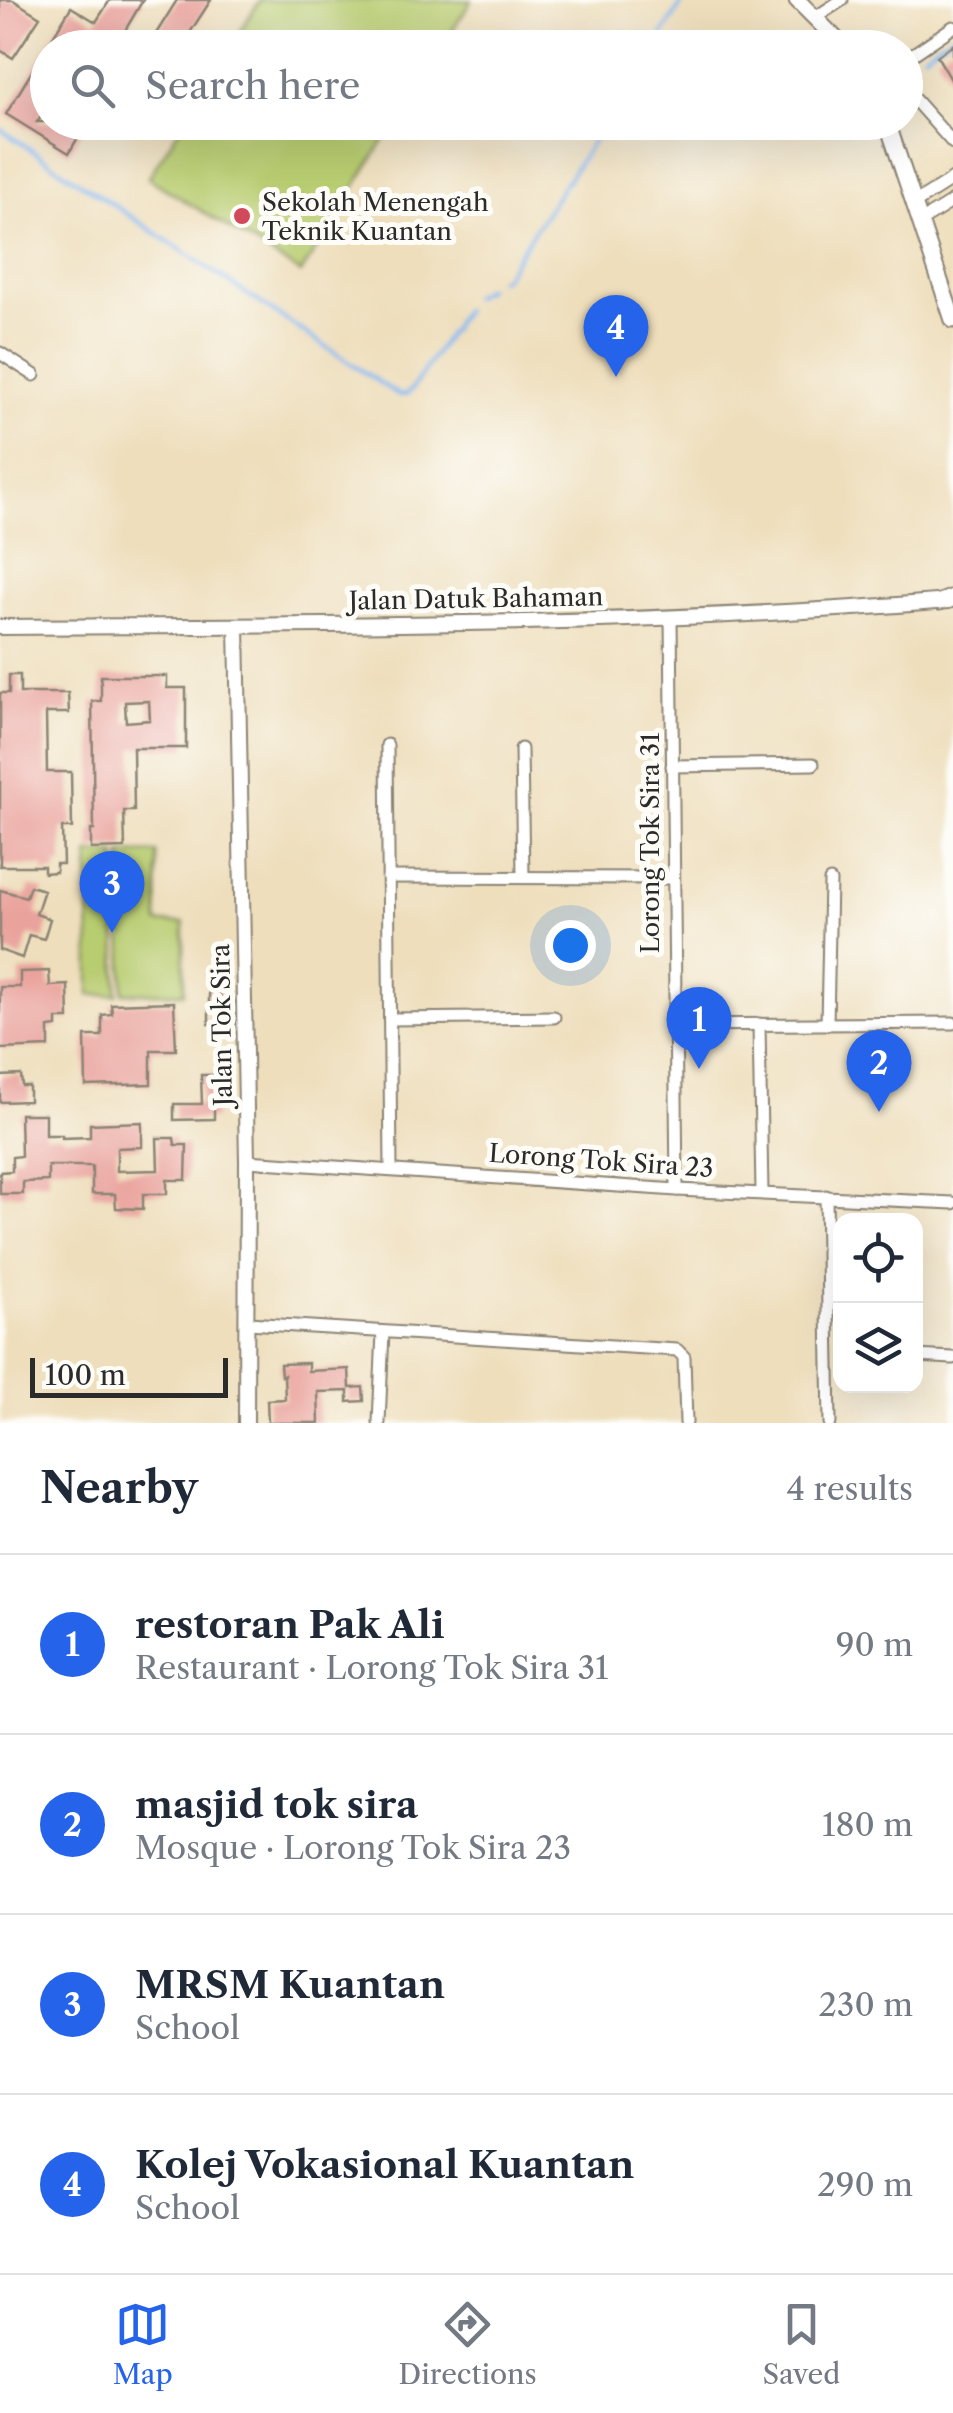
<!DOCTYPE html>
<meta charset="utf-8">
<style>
:root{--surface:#fff;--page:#f2f2f3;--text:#1f2937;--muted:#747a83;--line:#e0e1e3;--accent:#2563eb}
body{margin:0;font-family:"Libre Caslon Text",serif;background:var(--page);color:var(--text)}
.controls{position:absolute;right:30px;bottom:30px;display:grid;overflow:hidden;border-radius:20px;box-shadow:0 10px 40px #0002}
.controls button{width:90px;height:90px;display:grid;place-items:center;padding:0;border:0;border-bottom:2px solid var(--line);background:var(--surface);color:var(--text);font:50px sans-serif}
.scale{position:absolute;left:30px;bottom:25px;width:198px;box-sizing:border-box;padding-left:10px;border:5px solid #2b2b2b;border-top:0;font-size:28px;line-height:35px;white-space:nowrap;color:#2b2b2b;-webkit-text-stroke:8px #fdfcf7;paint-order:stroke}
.you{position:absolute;left:570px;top:945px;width:35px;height:35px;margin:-25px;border:8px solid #fff;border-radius:50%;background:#1a73e8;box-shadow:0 0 0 15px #1a73e833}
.badge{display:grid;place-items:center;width:65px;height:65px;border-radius:50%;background:var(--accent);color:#fff;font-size:32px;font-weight:700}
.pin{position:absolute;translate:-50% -82px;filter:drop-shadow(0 2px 5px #0008)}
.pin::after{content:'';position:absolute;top:52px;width:35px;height:30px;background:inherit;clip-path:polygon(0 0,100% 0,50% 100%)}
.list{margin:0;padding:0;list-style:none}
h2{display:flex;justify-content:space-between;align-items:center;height:130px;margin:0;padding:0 40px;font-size:42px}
h2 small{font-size:32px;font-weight:400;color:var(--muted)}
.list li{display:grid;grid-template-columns:65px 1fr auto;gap:30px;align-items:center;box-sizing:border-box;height:180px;padding:0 40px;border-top:2px solid var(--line)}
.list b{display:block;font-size:38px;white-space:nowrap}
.list p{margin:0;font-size:32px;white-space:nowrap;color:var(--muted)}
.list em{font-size:32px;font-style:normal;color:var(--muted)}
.icon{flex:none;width:55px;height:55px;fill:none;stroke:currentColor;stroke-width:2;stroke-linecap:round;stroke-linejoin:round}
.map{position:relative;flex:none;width:953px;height:1423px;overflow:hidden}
.search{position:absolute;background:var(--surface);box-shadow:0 10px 40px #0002;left:30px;right:30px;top:30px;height:110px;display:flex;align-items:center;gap:25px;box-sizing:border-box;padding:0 35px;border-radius:55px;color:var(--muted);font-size:38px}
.sheet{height:850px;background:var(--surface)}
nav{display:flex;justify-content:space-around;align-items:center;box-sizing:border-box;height:140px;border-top:2px solid var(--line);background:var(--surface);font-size:28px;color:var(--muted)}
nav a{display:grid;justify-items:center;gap:5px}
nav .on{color:var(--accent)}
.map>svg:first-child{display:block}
</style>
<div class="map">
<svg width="953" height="1423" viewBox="0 0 953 1423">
<rect width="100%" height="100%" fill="#fdfcf7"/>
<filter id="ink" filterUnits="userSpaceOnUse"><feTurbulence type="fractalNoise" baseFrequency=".01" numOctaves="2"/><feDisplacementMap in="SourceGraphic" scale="20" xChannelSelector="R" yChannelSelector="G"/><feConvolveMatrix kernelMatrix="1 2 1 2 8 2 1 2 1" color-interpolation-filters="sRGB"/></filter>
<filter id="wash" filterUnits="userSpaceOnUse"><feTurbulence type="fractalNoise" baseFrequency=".0048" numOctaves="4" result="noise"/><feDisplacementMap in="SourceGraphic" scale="40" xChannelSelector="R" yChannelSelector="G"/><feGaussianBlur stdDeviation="2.25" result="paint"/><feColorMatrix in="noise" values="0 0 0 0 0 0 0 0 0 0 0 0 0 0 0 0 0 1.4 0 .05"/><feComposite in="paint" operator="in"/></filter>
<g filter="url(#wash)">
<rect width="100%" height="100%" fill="#eedebc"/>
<g fill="#b8cc70" stroke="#727c4e" stroke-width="2.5">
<polygon points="260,0 472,0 442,47 230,47"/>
<polygon points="183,123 183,122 395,123 301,273 148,178"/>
<polygon points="157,853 158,923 184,923 184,993 123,993 122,854"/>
<polygon points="89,854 116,854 117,995 90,995"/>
</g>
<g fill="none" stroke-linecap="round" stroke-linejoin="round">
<g stroke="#82b8f1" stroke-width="4">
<polyline points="654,48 684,0"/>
<polyline points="924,54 953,34"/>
<polyline points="0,129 398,395 406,395 412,389 464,310"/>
<polyline points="499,280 504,277 605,122"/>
<polyline points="472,297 487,288"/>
</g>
</g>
<g id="blocks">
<g fill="#eaa29c" fill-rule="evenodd">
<polygon points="0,0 13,0 40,17 13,58 0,50"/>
<polygon points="110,0 143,0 120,39 133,48 48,48 48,105 37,122 87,122 69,153 6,114 71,7 96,22"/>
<polygon points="177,0 211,0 180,48 147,48"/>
<polygon points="953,45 953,83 937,56"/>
<polygon points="9,675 20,675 20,693 68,693 69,713 46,713 47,772 71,772 72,828 62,828 63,864 56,864 56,872 44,873 44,866 0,866 0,693 9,693"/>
<path d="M101,676H167V688H186V748H133L134,811H124L125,848L91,849V830H94L92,701H101ZM149,701L150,720L126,722L125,702Z"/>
<polygon points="30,886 44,890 36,914 50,919 44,939 29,935 22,958 0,950 0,890 26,897"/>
<polygon points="49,971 50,986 68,985 69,1019 57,1019 57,1027 49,1028 49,1047 0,1049 0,987 20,987 20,972"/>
<rect x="209" y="979" width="11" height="45"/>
<polygon points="174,1002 176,1050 151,1050 151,1084 86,1086 85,1036 102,1036 102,1015 112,1014 111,1004"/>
<polygon points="21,1075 22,1086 29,1086 29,1101 0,1102 0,1076"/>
<polygon points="201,1075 217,1075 218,1103 214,1104 214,1119 174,1120 174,1104 202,1104"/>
<polygon points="20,1114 45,1114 45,1135 62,1135 62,1138 90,1137 90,1124 142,1122 142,1147 117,1148 117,1171 158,1170 157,1138 174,1138 175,1145 187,1145 186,1180 167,1180 167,1194 143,1194 143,1209 116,1208 115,1194 92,1194 92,1166 48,1166 48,1181 23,1182 23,1194 0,1194 0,1172 12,1171 12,1157 21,1156"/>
<polygon points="308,1363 308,1371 349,1369 350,1388 363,1387 364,1401 348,1402 348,1391 318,1392 319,1423 268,1423 267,1400 285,1399 284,1375 281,1376 280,1364"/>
</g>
</g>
</g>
<g filter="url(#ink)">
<use href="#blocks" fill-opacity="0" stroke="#8c8474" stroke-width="2.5"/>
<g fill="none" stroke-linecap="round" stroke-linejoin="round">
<g stroke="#8c8474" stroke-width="15">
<g id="minor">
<polyline points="816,17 842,0"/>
<polyline points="906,59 953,27"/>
<polyline points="906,90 953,143"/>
<polyline points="915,203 953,179"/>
<polyline points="921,221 953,201"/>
<polyline points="0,353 34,375"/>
<polyline points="671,617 677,1190"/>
<polyline points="387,745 391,1170"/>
<polyline points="521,749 523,876"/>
<polyline points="672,766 813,764"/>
<polyline points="388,877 672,878"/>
<polyline points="390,1019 554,1017"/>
<polyline points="759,1024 762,1193"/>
<polyline points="827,1024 830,881"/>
<polyline points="674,1025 953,1023"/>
<polyline points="247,1161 677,1190 953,1203"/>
<polyline points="826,1196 830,1423"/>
<polyline points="248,1323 677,1350 684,1357 686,1423"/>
<polyline points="916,1356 953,1358"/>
<polyline points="379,1423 383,1332"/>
</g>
</g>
<g stroke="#8c8474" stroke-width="18">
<g id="tertiary">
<polyline points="237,626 247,1161 246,1423"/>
<path d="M0,627C316,625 633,627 949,601"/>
</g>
</g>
<g stroke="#8c8474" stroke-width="19">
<g id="secondary">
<polyline points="797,0 845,48"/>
<polyline points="887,122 953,320"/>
<polyline points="940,602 953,597"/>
</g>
</g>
<use href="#minor" stroke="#fff" stroke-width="11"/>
<use href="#tertiary" stroke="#fff" stroke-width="14"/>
<use href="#secondary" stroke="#fff" stroke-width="15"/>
</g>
</g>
<circle fill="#d1495b" stroke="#fdfcf7" stroke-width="4" cx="242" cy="216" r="10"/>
<g text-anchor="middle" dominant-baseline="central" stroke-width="10" stroke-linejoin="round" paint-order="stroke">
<g font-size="25" fill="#2b2b2b" stroke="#fdfcf7" text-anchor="start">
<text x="262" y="202">Sekolah Menengah<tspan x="262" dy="29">Teknik Kuantan</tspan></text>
</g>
<g font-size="25" fill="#2b2b2b" stroke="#fdfcf7">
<text transform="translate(476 599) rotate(-1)">Jalan Datuk Bahaman</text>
<text transform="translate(650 843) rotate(-90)">Lorong Tok Sira 31</text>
<text transform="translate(222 1025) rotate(-91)">Jalan Tok Sira</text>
<text transform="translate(601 1161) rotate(4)">Lorong Tok Sira 23</text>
</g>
</g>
</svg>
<div class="controls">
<button><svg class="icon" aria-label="locate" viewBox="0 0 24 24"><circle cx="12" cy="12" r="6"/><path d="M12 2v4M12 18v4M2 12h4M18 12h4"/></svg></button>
<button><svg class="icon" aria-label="layers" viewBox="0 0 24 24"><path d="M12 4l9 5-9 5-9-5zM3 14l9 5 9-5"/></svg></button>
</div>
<div class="scale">100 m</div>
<div class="you"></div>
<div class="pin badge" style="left:699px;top:1069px">1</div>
<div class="pin badge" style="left:879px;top:1112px">2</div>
<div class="pin badge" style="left:112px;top:933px">3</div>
<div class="pin badge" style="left:616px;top:377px">4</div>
<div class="search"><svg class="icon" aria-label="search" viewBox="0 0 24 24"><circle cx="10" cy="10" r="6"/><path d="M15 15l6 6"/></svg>Search here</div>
</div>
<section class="sheet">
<h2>Nearby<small>4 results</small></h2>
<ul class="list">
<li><span class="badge">1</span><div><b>restoran Pak Ali</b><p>Restaurant · Lorong Tok Sira 31</p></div><em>90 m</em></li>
<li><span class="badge">2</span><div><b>masjid tok sira</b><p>Mosque · Lorong Tok Sira 23</p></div><em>180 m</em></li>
<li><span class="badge">3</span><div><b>MRSM Kuantan</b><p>School</p></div><em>230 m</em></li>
<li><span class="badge">4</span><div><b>Kolej Vokasional Kuantan</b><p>School</p></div><em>290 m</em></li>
</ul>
</section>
<nav>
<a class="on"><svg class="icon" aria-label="map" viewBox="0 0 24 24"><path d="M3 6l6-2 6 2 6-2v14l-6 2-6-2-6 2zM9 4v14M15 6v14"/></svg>Map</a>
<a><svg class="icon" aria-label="directions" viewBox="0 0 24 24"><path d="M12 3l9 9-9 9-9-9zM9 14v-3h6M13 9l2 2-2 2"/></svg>Directions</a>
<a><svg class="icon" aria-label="saved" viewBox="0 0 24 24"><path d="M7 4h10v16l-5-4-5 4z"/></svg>Saved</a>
</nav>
